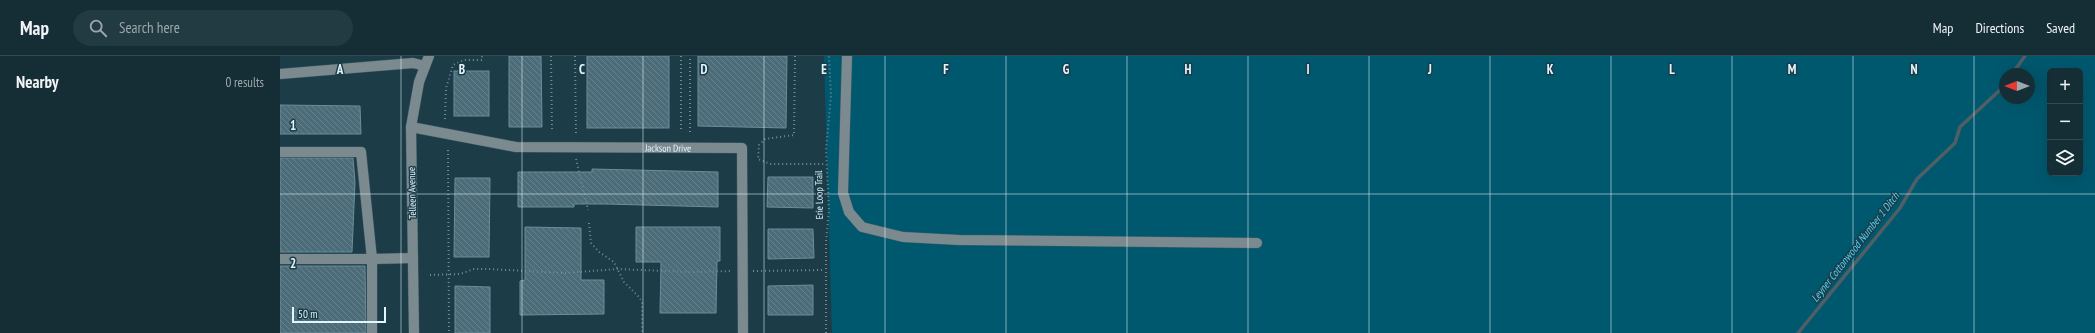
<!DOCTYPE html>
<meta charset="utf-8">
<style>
:root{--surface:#152e36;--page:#223a42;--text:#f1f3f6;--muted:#9da8ad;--line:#344a51}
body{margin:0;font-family:"PT Sans Narrow",sans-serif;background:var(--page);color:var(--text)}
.controls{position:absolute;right:12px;top:12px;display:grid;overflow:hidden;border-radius:6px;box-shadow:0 4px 16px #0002}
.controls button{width:36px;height:36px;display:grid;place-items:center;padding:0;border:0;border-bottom:1px solid var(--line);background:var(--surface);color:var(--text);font:20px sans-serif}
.compass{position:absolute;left:1719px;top:12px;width:36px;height:36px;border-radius:50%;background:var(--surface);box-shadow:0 4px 16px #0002;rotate:270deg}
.scale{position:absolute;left:12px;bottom:10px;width:94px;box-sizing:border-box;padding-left:4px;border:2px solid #e3f5fc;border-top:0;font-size:11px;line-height:14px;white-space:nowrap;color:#e3f5fc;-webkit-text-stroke:3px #1c3d48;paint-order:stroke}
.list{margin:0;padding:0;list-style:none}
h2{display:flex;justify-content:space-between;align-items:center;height:52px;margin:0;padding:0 16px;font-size:17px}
h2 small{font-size:13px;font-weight:400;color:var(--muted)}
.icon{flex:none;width:22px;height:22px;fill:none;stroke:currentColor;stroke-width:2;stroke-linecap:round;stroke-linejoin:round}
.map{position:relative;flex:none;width:1815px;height:277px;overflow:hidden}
header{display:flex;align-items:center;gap:24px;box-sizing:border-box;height:56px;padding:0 20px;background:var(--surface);border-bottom:1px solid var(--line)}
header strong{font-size:19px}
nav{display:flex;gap:22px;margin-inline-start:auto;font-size:14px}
.search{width:280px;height:36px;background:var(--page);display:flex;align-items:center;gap:10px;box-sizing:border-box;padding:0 14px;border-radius:22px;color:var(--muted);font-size:15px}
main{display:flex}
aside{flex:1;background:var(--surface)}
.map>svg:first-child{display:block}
</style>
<header>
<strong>Map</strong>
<div class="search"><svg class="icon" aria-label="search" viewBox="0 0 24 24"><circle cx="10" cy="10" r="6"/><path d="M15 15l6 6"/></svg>Search here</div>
<nav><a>Map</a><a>Directions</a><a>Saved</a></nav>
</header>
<main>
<aside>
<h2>Nearby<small>0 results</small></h2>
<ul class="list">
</ul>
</aside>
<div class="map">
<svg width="1815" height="277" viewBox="0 0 1815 277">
<defs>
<pattern id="building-back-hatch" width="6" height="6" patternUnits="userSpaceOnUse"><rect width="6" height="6" fill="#4b6c78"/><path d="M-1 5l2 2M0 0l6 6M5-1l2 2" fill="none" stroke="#65828c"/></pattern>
</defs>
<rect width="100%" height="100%" fill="#1c3d48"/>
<path fill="#00586e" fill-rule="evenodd" d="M544,0H1815V277H552ZM1770,15H1800V117H1770ZM1725,18H1749V42H1725Z"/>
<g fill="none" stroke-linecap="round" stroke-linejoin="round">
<g stroke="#4f5f65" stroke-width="3.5">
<polyline points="1732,18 1745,0"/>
<polyline points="1518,277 1620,152 1637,123 1675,87 1680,71 1720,34 1725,28"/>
</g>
</g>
<g fill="url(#building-back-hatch)" stroke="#6b8e9a">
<polygon points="229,0 261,0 262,71 229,71"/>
<rect x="307" y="0" width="82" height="72"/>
<polygon points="418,0 507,0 506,72 418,70"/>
<rect x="174" y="15" width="35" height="45"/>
<polygon points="0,49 80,50 81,78 0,78"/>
<polygon points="0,102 73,102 75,126 72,196 0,196"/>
<polygon points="312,113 438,116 438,151 326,148 294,148 294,151 238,151 238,116 312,116"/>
<polygon points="488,121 533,121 533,152 487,151"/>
<polygon points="175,122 210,122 209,201 174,201"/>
<polygon points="245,171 301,172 301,224 324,224 324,258 240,259 240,225 245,224"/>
<polygon points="356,171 440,171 440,205 437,205 436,257 380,257 381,206 356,206"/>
<polygon points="488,173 533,173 534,202 488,203"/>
<polygon points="0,210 85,210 86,277 0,277"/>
<polygon points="533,229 533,259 488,259 488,230"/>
<polygon points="175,230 210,231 210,277 175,277"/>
</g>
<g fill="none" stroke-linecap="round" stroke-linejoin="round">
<g stroke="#3c5a65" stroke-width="11">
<g id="minor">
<polyline points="567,0 563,137 569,156 582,171 623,181 679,184 977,187"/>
<polyline points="0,18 133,7 145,10"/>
<path id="s1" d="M131,71L236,91L462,92L463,277"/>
<polyline points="0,96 81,96 92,203 133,202"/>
<polyline points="0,203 92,203 92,277"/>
<polyline points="134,277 131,71 139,26 149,0"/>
</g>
</g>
<g stroke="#718b95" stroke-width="2" stroke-dasharray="1 3" stroke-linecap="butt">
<polyline points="271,0 272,76"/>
<polyline points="295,0 296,80"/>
<polyline points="401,0 401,76"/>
<polyline points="515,0 514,79 485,83 479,89 478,103 490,108 546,108"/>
<polyline points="165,63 166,32 173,9 184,4 202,4 202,0"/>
<polyline points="410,76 410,0"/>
<polyline points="168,94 169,277"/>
<polyline points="296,103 308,154"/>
<polyline points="309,167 311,187 319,196 334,206 344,226 360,242 362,247 362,277"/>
<polyline points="473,215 545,214"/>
<polyline points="150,219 180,218 194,213 208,213 284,217 338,213 409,216 452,215"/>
<polyline points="546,277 546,186 549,154 546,94 551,40 549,0"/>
</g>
<use href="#minor" stroke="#7b8a8f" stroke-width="10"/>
</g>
<path fill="none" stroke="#e3f5fc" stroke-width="1" stroke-opacity="0.55" d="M121,0V277M242,0V277M363,0V277M484,0V277M605,0V277M726,0V277M847,0V277M968,0V277M1089,0V277M1210,0V277M1331,0V277M1452,0V277M1573,0V277M1694,0V277M0,138H1815"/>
<g text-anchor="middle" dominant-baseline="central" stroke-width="3" stroke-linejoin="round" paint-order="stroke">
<g font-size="10" fill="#e3f5fc" stroke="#1c3d48">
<text stroke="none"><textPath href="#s1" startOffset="259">Jackson Drive</textPath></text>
<text transform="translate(132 137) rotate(-91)">Telleen Avenue</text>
<text transform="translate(539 139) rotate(-91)">Erie Loop Trail</text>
</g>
<g font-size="11" font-style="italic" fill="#57cff5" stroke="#1c3d48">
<text transform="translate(1575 191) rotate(-52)">Leyner Cottonwood Number 1 Ditch</text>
</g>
</g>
<g font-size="13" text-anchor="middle" font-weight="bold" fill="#e3f5fc" stroke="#1c3d48" stroke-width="3" stroke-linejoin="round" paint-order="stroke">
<text x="60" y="18">A</text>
<text x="182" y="18">B</text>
<text x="302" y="18">C</text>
<text x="424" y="18">D</text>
<text x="544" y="18">E</text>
<text x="666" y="18">F</text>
<text x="786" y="18">G</text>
<text x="908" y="18">H</text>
<text x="1028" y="18">I</text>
<text x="1150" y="18">J</text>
<text x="1270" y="18">K</text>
<text x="1392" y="18">L</text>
<text x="1512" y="18">M</text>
<text x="1634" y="18">N</text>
<text x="13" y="74">1</text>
<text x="13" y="212">2</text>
</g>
</svg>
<div class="controls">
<button>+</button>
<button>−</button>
<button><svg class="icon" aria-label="layers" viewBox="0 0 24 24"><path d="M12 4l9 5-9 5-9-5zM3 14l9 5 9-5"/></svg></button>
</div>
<svg class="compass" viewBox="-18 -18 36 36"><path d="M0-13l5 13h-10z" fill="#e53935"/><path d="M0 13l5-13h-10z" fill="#9da8ad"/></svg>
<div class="scale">50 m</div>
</div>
</main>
